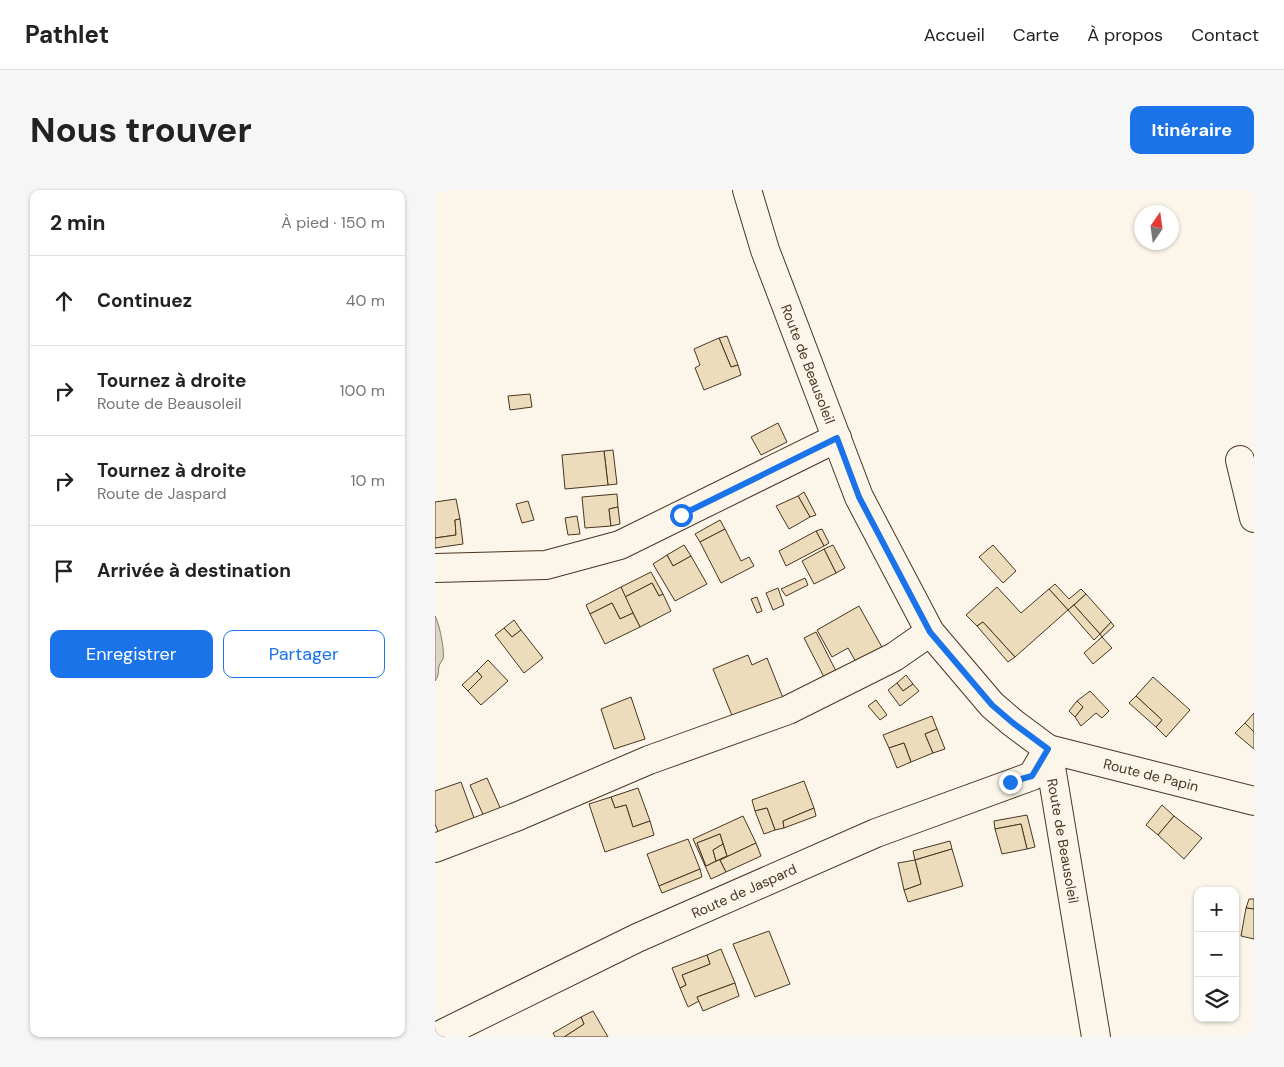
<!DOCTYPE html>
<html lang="fr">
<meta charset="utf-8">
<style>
:root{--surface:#fff;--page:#f6f6f6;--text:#222;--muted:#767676;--line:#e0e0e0;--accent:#1a73e8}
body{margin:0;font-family:"DM Sans",sans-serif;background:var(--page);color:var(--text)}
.controls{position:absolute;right:15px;bottom:15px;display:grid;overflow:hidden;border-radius:10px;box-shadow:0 1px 4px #0004}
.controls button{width:45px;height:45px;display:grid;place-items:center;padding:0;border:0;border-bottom:1px solid var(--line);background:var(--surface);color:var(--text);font:25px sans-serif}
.compass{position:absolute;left:699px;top:15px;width:45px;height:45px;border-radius:50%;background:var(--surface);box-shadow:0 1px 4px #0004;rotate:13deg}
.stop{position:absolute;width:15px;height:15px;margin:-11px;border:4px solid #1a73e8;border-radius:50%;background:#fff}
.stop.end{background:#1a73e8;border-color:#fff;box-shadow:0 1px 5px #0008}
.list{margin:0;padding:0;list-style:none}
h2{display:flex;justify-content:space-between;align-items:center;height:65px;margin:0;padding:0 20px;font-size:21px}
h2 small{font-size:16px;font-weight:400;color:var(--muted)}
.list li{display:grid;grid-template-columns:32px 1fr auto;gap:15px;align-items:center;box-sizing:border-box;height:90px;padding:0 20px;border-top:1px solid var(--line)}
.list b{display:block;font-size:19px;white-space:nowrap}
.list p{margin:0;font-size:16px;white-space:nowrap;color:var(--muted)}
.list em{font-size:16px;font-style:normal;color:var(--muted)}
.actions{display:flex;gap:10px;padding:15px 20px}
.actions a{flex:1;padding:11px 0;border:1px solid var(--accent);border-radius:10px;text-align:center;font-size:18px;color:var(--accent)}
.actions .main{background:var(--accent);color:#fff}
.icon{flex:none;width:28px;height:28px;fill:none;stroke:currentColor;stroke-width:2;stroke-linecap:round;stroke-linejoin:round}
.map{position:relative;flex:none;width:819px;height:847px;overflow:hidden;border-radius:10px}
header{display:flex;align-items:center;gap:30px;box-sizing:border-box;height:70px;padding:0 25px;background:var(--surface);border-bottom:1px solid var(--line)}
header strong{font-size:24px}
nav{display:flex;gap:28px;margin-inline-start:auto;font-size:18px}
.intro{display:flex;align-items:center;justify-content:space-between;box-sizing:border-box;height:120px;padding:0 30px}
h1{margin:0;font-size:35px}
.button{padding:12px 22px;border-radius:10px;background:var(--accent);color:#fff;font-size:18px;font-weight:700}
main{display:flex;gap:30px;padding:0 30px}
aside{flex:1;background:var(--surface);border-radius:10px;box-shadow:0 1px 4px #0004}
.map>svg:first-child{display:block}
</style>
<header>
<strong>Pathlet</strong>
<nav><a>Accueil</a><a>Carte</a><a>À propos</a><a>Contact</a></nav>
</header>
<div class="intro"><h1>Nous trouver</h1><a class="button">Itinéraire</a></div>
<main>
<aside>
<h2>2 min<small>À pied · 150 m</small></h2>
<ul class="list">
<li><svg class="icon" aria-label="ahead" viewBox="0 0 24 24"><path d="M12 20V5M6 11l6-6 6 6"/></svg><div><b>Continuez</b></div><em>40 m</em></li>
<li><svg class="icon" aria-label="right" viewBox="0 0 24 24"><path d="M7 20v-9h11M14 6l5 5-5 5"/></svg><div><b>Tournez à droite</b><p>Route de Beausoleil</p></div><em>100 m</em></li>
<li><svg class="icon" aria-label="right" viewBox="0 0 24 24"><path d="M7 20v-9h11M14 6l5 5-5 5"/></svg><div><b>Tournez à droite</b><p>Route de Jaspard</p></div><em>10 m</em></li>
<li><svg class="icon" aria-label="arrive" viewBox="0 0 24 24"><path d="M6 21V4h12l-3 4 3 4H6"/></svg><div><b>Arrivée à destination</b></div></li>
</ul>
<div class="actions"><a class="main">Enregistrer</a><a>Partager</a></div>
</aside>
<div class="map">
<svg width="819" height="847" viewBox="0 0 819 847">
<rect width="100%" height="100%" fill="#fbf6e9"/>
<path fill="#dcd4c6" stroke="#887966" d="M0,426C4,432 10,461 8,469C7,471 5,473 4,476C3,482 4,486 0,491Z"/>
<g fill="#ecdcbc" stroke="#4a3520" fill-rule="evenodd">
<polygon points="292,146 303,175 296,177 284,148"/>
<polygon points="284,148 296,177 303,175 306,185 269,200 260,178 265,175 259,159"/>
<polygon points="95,204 97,217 75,220 73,206"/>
<polygon points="343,233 352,252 326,265 316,247"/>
<polygon points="178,260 182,294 173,295 169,261"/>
<polygon points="169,261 173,295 130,299 127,265"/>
<polygon points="369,302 381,325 375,327 363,306"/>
<polygon points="182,304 183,317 174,319 176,336 150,338 147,307"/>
<polygon points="363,306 375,327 354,339 341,316"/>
<polygon points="21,309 25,329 20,330 21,345 0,348 0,312"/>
<polygon points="93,311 99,330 87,333 81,314"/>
<polygon points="183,317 185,334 176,336 174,319"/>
<polygon points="142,326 145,344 133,345 130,328"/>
<polygon points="25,329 28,354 0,358 0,348 21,345 20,330"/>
<polygon points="285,330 290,339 265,352 260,344"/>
<polygon points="290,339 306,371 314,367 319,376 286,393 265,352"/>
<polygon points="387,339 394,353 389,356 381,341"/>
<polygon points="381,341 389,356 351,376 344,361"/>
<polygon points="249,355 256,366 238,376 232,365"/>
<polygon points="398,355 410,378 401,383 389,359"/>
<polygon points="558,355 581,381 568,393 544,367"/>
<polygon points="389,359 401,383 379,394 367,371"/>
<polygon points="232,365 238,376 256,366 272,394 240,411 218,374"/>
<polygon points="216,382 228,404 224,406 217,393 190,407 186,397"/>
<polygon points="370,388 373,395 351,406 346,399"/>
<polygon points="217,393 224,406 228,404 236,421 205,437 190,407"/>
<polygon points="620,394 634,409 646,399 651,404 633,420 614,399"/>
<polygon points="186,397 198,423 185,429 177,413 155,424 151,415"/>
<polygon points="562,397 586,423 614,399 633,420 580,467 548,432 542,436 531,425"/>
<polygon points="343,398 349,415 338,420 331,403"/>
<polygon points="651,404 676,432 665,444 639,415"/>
<polygon points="322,407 327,421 322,423 316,409"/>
<polygon points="177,413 185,429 198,423 205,437 170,454 155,424"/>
<polygon points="639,415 665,444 659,450 633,420"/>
<polygon points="424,416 448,459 422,474 413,458 397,467 382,440"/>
<polygon points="79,430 86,440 77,447 69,438"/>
<polygon points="548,432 580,467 573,472 542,436"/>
<polygon points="676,432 679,436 667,447 665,444"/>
<polygon points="69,438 77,447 86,440 108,468 89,483 60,445"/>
<polygon points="381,442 401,481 389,487 369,448"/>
<polygon points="667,447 677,458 658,474 649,463"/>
<polygon points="313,465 317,475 332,468 348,508 298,528 278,479"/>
<polygon points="53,470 73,491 46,515 33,501 47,487 42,481"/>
<polygon points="42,481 47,487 33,501 27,495"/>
<polygon points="471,485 478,494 468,501 462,493"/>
<polygon points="718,487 755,520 731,547 721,537 727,530 701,506"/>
<polygon points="462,493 468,501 478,494 484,501 465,516 453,500"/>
<polygon points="655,501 674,521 667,528 661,523 646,536 640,527 648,517 642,511"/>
<polygon points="701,506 727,530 721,537 694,513"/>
<polygon points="196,507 210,549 179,559 166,519"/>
<polygon points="441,510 452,525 445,530 433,516"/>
<polygon points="642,511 648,517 640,527 634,521"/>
<polygon points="819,523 819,542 810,533"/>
<polygon points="497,526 502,539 490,544 498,563 476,572 469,553 454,558 448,545"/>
<polygon points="810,533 819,542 819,559 800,543"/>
<polygon points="502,539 510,559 498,563 490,544"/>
<polygon points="469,553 476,572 462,578 454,558"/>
<polygon points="52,588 67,622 50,629 35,595"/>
<polygon points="369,591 379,618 348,631 349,638 340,640 332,618 320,621 317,610"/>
<polygon points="26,592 42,636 6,649 0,634 0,601"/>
<polygon points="203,598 215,631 198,637 191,615 180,618 176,607"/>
<polygon points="176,607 180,618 191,615 198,637 215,631 219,645 170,662 154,614"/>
<polygon points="727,615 739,626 723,645 711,635"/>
<polygon points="332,618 340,640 329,644 320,621"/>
<polygon points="379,618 381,626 349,638 348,631"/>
<polygon points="592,625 600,657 592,659 586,634 560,639 559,631"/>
<path d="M308,626L321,653L285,670L291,682L276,689L258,649ZM285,644L292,666L271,676L262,653Z"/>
<polygon points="739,626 767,648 749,669 723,645"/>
<polygon points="586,634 592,659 567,664 560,639"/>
<polygon points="285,644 288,654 278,660 281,671 271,676 262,653"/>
<polygon points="253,649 265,679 224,696 212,664"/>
<polygon points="515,651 517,659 480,670 478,661"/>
<polygon points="321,653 326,666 291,682 285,670"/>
<polygon points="288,654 292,666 281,671 278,660"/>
<polygon points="517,659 528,696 473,712 469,700 486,694 480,670"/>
<polygon points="480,670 486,694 469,700 463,673"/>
<polygon points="265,679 267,687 227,703 224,696"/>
<polygon points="814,709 819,709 819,719 811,718"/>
<polygon points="811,718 819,719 819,749 806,746"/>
<polygon points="334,741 355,794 320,807 298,754"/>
<polygon points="286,759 300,793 262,807 264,811 253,817 245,798 251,795 247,785 275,774 272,765"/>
<polygon points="272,765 275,774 247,785 251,795 245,798 237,778"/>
<polygon points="300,793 304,806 268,821 262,807"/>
<polygon points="158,821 173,847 129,847 149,834 146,827"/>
<polygon points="146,827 149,834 129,847 120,847 118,843"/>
</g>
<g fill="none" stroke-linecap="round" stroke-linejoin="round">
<g stroke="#4a3520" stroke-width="30">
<g id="minor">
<polyline points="312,0 330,60 424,307 495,442 557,515 578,533 613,559 819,611"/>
<polyline points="805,270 819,328"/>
<polyline points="0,378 111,375 185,355 402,248"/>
<polyline points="613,559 661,847"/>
<polyline points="0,658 81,627 214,570 353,520 459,467 495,442"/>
<polyline points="1,847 202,748 441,643 597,586 613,559"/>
</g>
</g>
<use href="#minor" stroke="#fbf6e9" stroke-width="28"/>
</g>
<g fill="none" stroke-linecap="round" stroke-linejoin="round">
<polyline stroke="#1a73e8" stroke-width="6" points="246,325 402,248 424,307 495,442 557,515 578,533 613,559 597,586 575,592"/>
</g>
<g text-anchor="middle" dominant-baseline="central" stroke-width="4" stroke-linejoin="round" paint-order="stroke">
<g font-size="14" fill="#4a3520" stroke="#fbf6e9">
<text transform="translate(373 174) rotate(69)">Route de Beausoleil</text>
<text transform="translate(716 585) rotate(14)">Route de Papin</text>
<text transform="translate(628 651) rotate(80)">Route de Beausoleil</text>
<text transform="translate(309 701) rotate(-24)">Route de Jaspard</text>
</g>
</g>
</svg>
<div class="controls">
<button>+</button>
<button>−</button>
<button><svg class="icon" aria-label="layers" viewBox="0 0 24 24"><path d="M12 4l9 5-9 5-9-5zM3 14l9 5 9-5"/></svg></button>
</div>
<svg class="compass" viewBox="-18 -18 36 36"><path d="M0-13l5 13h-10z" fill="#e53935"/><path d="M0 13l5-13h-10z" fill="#767676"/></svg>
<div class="stop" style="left:246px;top:325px"></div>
<div class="stop end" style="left:575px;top:592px"></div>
</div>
</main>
